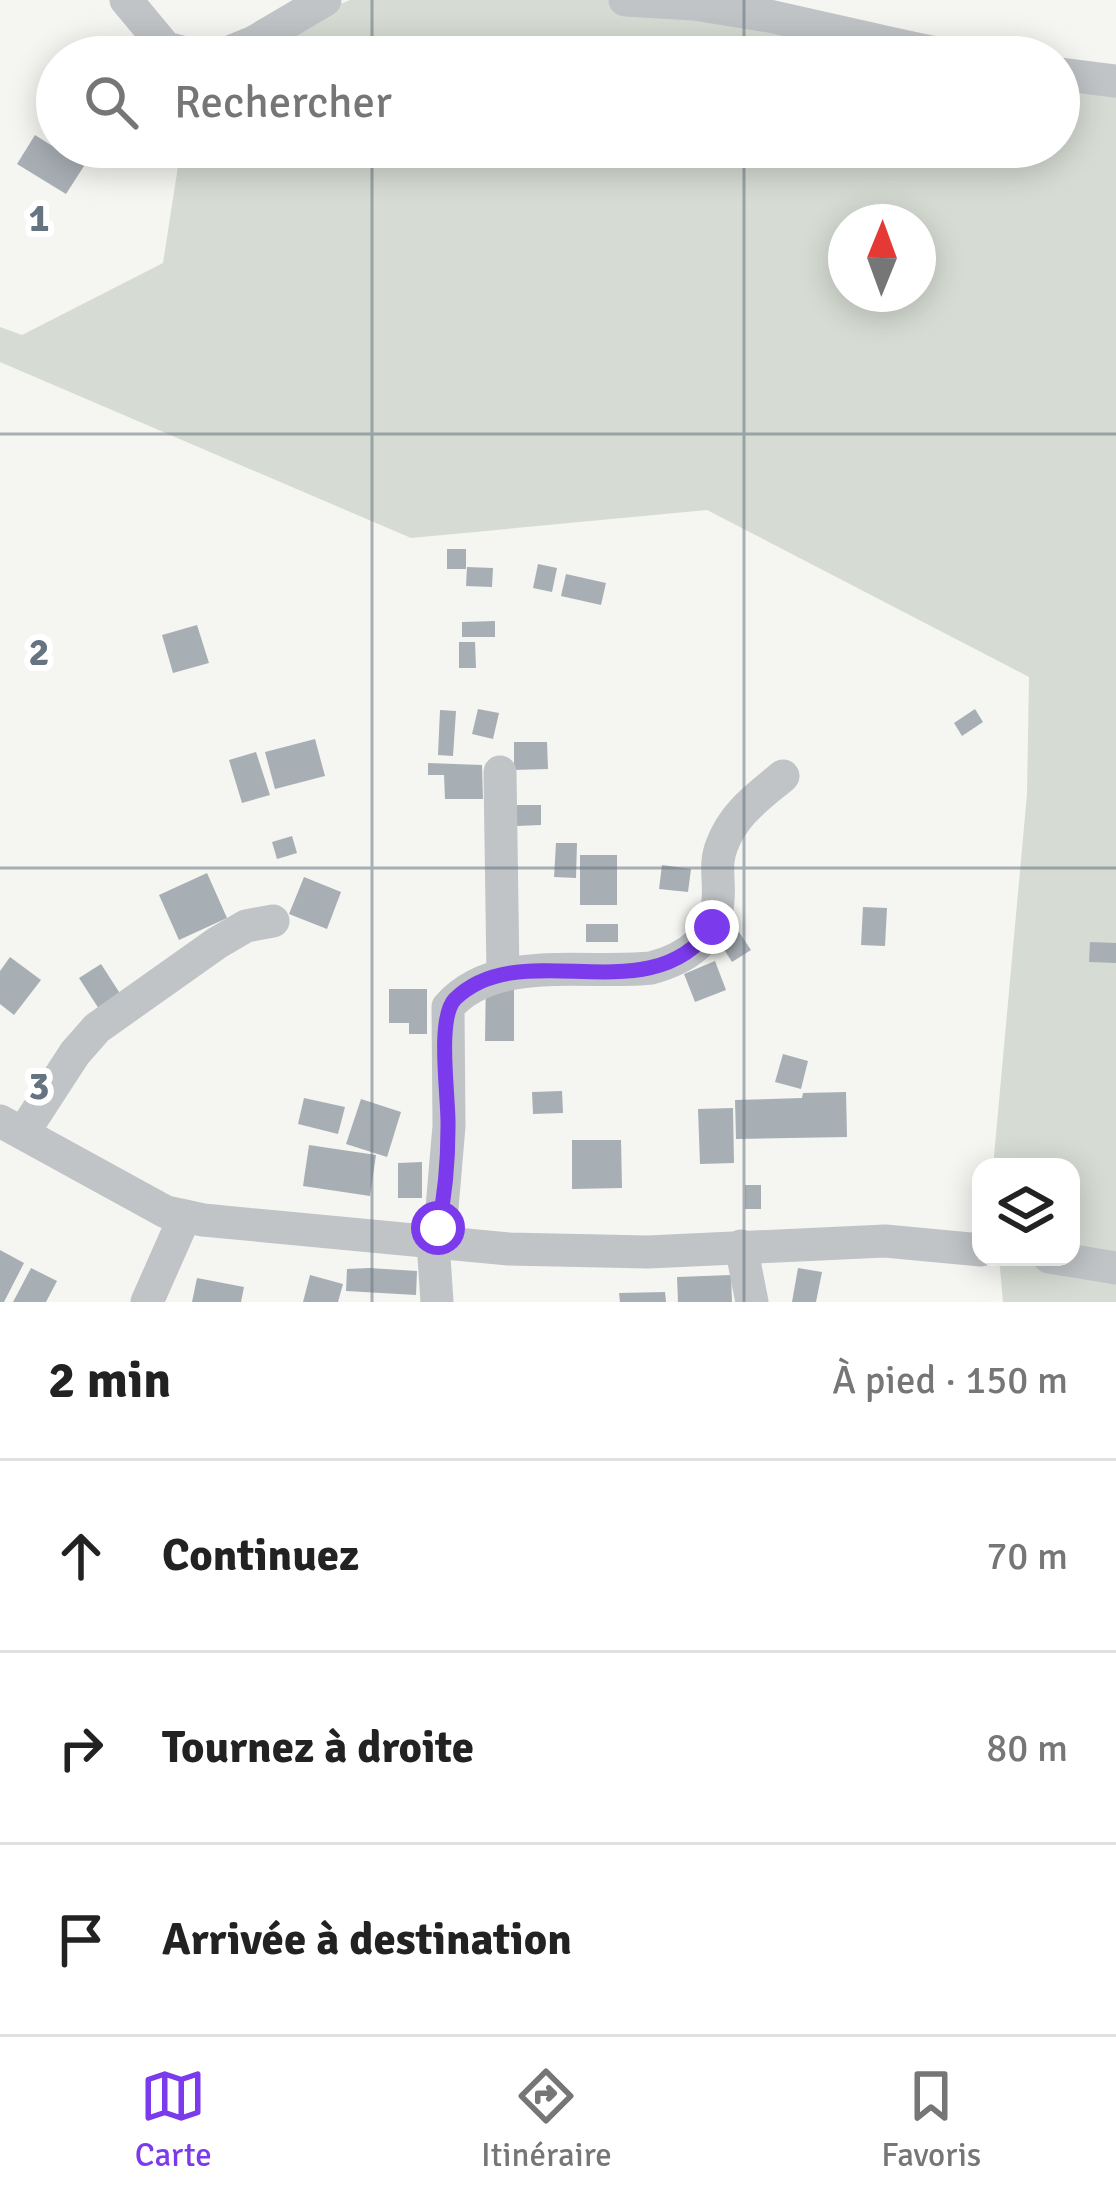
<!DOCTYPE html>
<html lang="fr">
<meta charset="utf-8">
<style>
:root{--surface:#fff;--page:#f2f2f2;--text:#222;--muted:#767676;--line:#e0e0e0;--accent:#7c3aed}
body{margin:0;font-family:Signika,sans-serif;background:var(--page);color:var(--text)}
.controls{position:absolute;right:36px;bottom:36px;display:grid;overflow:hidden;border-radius:24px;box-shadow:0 6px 30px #0003}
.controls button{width:108px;height:108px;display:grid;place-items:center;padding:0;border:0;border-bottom:3px solid var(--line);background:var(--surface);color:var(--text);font:60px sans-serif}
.compass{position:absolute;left:828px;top:204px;width:108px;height:108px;border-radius:50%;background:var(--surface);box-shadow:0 6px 30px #0003;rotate:1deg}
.stop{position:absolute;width:36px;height:36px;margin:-27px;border:9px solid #7c3aed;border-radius:50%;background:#fff}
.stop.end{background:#7c3aed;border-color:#fff;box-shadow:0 3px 12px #0008}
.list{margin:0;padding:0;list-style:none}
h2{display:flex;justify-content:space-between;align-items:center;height:156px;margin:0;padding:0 48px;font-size:51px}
h2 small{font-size:39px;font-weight:400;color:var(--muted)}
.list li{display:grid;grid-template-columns:78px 1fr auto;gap:36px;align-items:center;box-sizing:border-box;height:192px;padding:0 48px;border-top:3px solid var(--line)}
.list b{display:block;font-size:45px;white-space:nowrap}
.list em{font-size:39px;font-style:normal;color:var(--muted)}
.icon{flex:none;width:66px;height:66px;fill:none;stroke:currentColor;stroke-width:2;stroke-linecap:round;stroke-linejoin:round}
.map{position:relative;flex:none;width:1116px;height:1302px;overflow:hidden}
.search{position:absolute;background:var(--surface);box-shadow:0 6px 30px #0003;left:36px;right:36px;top:36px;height:132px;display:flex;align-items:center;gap:30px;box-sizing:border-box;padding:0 42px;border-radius:66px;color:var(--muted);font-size:45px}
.sheet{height:732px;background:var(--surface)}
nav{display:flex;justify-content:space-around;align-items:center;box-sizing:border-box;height:168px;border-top:3px solid var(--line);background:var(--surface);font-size:33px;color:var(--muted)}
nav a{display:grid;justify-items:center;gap:6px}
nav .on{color:var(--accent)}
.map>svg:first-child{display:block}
</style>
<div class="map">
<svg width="1116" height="1302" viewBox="0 0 1116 1302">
<rect width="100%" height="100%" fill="#f5f5f2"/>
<g fill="#d6dcd3" fill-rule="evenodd">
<polygon points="350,0 746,0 1048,57 212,57"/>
<path d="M1059,59L1116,70V1302H1003L999,1257H1071V1167H993L1027,794L1029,677L707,510L411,538L0,362V327L22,335L163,263L181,147H1059ZM846,222H918V294H846Z"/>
</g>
<g fill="#a8afb4">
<polygon points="35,135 84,166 66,194 17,164"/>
<rect x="447" y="549" width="19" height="20"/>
<polygon points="538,564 557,568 552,592 533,588"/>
<polygon points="467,567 493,568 492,587 466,586"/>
<polygon points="566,574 606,583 601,605 561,596"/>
<polygon points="495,621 495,637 462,637 462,622"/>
<polygon points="197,625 209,663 173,673 162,635"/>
<polygon points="459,642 475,642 476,668 459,668"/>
<polygon points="478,709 499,713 493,739 472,734"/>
<polygon points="975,709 983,722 962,736 954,723"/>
<polygon points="440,710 456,711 453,756 438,755"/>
<polygon points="315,739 325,776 275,789 265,752"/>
<polygon points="514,742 547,742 548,769 514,770"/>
<polygon points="256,752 270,795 242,803 229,760"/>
<polygon points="428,763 482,765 483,799 445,799 444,775 428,775"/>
<polygon points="517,805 541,805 541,825 517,826"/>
<polygon points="292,836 297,853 277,859 272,842"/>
<polygon points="556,843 577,843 576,878 554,877"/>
<rect x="580" y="855" width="37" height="50"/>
<polygon points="662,865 691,869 688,892 659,889"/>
<polygon points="207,873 227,918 179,940 159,895"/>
<polygon points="304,877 341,892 327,929 289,914"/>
<polygon points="863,907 887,908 885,946 861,945"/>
<rect x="586" y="924" width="32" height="18"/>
<polygon points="739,932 751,950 732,962 720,943"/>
<polygon points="1090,942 1116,943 1116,963 1089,962"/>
<polygon points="10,957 41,980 14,1015 0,1004 0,971"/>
<polygon points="715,961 726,990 695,1002 684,974"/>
<polygon points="101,964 121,995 99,1009 79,978"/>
<polygon points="486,976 514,976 514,1041 485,1041"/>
<polygon points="389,989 427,989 427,1034 409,1034 409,1023 389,1023"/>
<polygon points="783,1054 808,1061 801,1089 775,1082"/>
<polygon points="562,1091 563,1113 533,1114 532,1092"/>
<polygon points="846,1092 847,1137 736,1139 735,1100 802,1098 803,1093"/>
<polygon points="304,1098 345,1107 338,1134 298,1124"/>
<polygon points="361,1099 401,1112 387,1157 346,1144"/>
<polygon points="733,1108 734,1163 700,1164 698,1109"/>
<polygon points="572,1140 621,1140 622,1188 572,1189"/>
<polygon points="309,1145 376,1155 370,1196 303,1186"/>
<polygon points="422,1162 422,1198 398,1198 398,1163"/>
<rect x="745" y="1185" width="16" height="24"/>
<polygon points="0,1250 24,1263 4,1302 0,1302"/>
<polygon points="31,1268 57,1281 46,1302 13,1302"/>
<polygon points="369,1268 417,1271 416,1295 346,1291 347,1269"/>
<polygon points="798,1268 822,1272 816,1302 792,1302"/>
<polygon points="310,1275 343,1284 338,1302 303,1302"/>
<polygon points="731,1275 732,1302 678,1302 677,1277"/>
<polygon points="197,1278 244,1287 241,1302 192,1302"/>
<polygon points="665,1292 666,1302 620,1302 619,1293"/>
</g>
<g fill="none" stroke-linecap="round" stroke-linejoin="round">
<g stroke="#c0c4c7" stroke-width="33">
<polyline points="126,0 166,48 201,57"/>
<polyline points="625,0 694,4 769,16 952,57"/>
<polyline points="217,57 254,42 325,0"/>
<polyline points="1059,74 1116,81"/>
<polyline points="500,772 503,975"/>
<polyline points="0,1121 166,1212 203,1220 509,1249 648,1252 885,1241 981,1250"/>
<polyline points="23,1133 75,1053 97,1028 217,943 246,926 273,921"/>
<polyline points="741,1246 752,1302"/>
<polyline points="1049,1257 1116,1268"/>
<polyline points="147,1302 185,1216"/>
<path d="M437,1302L433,1242L442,1208L449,1126L448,1007C494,953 588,975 651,968C685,959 716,939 718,900C720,880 714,864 722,845C734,813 758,797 783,776"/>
</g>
</g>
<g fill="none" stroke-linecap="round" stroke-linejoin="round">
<path stroke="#7c3aed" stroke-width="15" d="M438,1228C445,1196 448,1160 448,1127C449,1098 436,1019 455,999C522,933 650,1016 712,927"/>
</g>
<path fill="none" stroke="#667481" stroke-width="3" stroke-opacity="0.55" d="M372,0V57M744,0V57M372,147V1302M744,147V1302M0,434H1116M0,868H1116"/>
<g font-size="39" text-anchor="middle" font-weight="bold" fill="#667481" stroke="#fff" stroke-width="12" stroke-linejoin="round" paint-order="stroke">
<text x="39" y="231">1</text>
<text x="39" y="665">2</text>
<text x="39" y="1099">3</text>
</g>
</svg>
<div class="controls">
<button><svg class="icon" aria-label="layers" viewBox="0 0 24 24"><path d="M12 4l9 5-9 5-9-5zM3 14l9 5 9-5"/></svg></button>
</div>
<svg class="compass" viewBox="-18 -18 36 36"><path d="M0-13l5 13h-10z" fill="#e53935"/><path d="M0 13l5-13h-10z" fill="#767676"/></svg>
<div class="stop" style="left:438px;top:1228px"></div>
<div class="stop end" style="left:712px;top:927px"></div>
<div class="search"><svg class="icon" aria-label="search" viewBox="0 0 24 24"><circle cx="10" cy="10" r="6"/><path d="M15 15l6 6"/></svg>Rechercher</div>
</div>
<section class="sheet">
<h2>2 min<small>À pied · 150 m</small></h2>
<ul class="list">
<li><svg class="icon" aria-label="ahead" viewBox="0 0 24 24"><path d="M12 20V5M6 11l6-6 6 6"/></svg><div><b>Continuez</b></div><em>70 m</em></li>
<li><svg class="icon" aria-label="right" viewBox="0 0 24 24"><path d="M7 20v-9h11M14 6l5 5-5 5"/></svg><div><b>Tournez à droite</b></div><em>80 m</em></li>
<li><svg class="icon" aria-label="arrive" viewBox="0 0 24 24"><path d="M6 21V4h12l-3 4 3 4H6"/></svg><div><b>Arrivée à destination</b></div></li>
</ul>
</section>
<nav>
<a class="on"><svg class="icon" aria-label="map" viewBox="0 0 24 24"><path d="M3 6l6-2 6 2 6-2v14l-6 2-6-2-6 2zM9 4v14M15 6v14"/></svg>Carte</a>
<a><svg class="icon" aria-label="directions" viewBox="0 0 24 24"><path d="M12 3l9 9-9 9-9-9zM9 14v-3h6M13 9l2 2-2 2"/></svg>Itinéraire</a>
<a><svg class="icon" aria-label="saved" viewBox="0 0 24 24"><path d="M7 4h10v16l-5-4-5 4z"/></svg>Favoris</a>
</nav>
